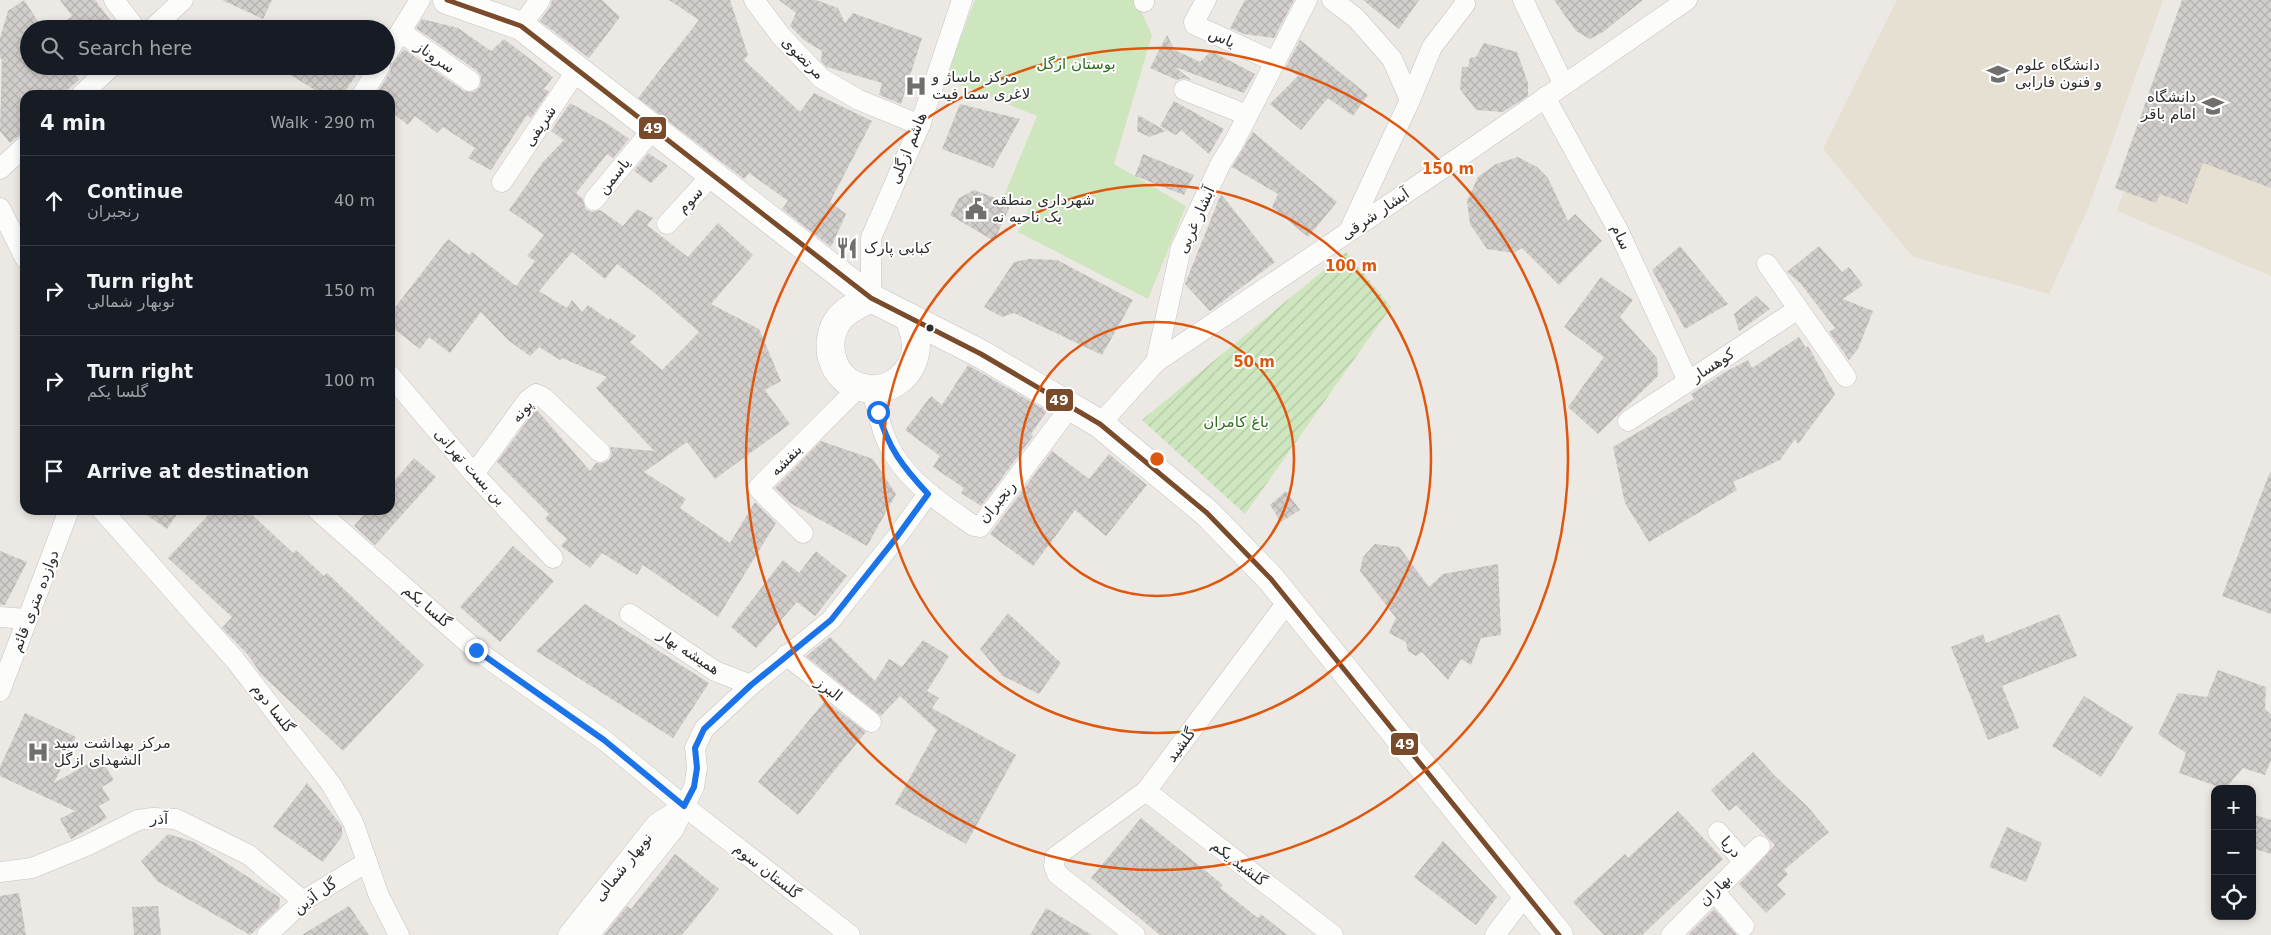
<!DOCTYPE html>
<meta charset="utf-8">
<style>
:root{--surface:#171b24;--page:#20242c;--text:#f1f3f6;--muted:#9ea1a6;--line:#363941}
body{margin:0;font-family:"DejaVu Sans",Cairo,sans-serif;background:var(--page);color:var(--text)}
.controls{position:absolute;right:15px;bottom:15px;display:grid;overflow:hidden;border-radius:10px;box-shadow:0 2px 8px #0003}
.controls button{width:45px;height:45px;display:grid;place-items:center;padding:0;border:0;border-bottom:1px solid var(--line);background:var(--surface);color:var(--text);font:25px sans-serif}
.stop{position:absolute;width:15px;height:15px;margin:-11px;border:4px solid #1a73e8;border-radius:50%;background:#fff}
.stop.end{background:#1a73e8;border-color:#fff;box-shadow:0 1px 5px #0008}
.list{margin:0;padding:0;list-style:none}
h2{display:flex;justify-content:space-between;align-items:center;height:65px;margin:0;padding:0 20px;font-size:21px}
h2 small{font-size:16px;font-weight:400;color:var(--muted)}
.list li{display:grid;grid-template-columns:32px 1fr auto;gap:15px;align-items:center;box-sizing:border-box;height:90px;padding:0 20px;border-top:1px solid var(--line)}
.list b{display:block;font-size:19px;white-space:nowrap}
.list p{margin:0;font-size:16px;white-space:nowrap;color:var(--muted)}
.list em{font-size:16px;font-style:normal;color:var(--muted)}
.icon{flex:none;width:28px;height:28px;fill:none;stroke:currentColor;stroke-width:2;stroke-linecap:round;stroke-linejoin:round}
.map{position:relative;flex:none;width:2271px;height:935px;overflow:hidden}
.search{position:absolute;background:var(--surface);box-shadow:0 2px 8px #0003;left:20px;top:20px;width:375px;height:55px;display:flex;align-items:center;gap:12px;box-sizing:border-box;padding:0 18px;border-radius:28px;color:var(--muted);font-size:19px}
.panel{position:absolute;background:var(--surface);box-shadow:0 2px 8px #0003;left:20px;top:90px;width:375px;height:425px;border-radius:15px}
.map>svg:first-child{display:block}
</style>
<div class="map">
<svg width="2271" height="935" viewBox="0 0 2271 935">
<defs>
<pattern id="garden-furrows" width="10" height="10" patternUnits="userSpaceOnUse" patternTransform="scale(1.25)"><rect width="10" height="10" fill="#cee6be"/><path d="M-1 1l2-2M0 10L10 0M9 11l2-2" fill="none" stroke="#b1c6a4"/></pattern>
<pattern id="building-cross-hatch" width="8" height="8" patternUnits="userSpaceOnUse" patternTransform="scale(1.25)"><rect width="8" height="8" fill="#d1cecb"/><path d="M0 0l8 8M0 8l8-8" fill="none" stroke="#b4b1af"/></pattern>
</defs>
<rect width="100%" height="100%" fill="#ece8e4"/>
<g fill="#e6e0d3">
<polygon points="1897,0 2163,0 2088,209 2049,294 1913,257 1823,149"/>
<polygon points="2193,0 2271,0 2271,276 2117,211"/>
</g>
<polygon fill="#cee6be" points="975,0 1136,0 1152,35 1114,164 1186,206 1148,299 1018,232 1029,208 1004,196 1037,116 945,79"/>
<polygon fill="url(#garden-furrows)" points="1346,252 1391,307 1245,514 1142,420"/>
<g fill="url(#building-cross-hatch)" fill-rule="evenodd">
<polygon points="24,0 43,29 29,29 29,66 70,66 79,80 61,95 25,95 25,134 17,137 10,143 0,131 2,60 0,57 0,38 8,11"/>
<polygon points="60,0 95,0 117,29 55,29 72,16"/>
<polygon points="222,0 272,0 263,19"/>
<polygon points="552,0 602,0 620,17 589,58 540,21 550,7"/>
<polygon points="669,0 730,0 748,55 744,60 800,112 814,93 872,121 830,202 846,214 831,247 782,209 788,201 749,173 744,179 638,98 699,20"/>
<polygon points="779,0 816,0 838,8 845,23 853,13 922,38 901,104 879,95 882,83 827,67 821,61 822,51 804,40 790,26 796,13"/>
<polygon points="1245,0 1294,0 1274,38 1244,34 1230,28"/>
<polygon points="1363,0 1419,0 1399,29"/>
<polygon points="1554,0 1643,0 1603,32 1590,39 1576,31"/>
<polygon points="2182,0 2271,0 2271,188 2203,163 2187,204 2160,194 2156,203 2115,188"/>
<polygon points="422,19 458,28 491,51 504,39 553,77 544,89 549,91 531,118 527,115 491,170 468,158 475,148 443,127 437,133 415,116 408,125 390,111 390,95 376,95 390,72 392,65 404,49 464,91 474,92 480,87 481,77 477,71 416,28"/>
<polygon points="1167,35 1175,50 1200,62 1211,51 1255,74 1244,93 1175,67 1191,80 1183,78 1177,80 1150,68"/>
<polygon points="1300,40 1368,95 1353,116 1328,98 1301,130 1270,104 1298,76 1286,67"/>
<polygon points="1484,43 1517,52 1528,83 1528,96 1503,112 1476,110 1460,89 1462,67 1468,67 1470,58 1476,57"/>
<polygon points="276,66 340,66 356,76 342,95 323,95"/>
<polygon points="1174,101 1224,129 1209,154 1181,130 1176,135 1160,126"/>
<path d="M570,103L606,123L629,139L613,158L607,154L576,193L582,198L586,209L592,212L600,210L623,226L637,209L653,218L647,225L688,257L718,223L753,255L711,304L759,329L781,381L765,390L790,424L715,479L687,442L644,472L686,499L680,508L730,543L755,502L776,523L718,617L643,565L637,575L602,553L590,568L561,546L567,539L545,519L549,514L497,462L536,409L590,471L596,463H603L609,460L612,454L610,447L654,451L596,388L607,377L562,358L560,360L539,347L530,356L508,340L481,312L450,353L429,337L420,349L390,326V314L448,239L469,255L472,252L516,286L535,261L527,256L544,235L509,210L543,162L564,140L551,131ZM572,252L605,279L617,264L656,294L699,332L662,370L630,342L636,336L610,318L609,320L588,305L582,312L572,300L567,308L539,291Z"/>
<polygon points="960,104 1020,119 993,168 942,149"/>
<polygon points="1138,115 1166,131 1149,137 1137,131"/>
<polygon points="1253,132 1337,202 1308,237 1272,207 1278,194 1232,167"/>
<polygon points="648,153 668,166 651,183 634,171"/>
<polygon points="1143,154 1194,175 1184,195 1135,176"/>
<polygon points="1518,157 1537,167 1548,178 1568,221 1575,214 1602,241 1559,285 1522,248 1514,253 1487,249 1470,224 1467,201 1478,177 1496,164"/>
<polygon points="974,190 1011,204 994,241 950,215 959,198"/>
<polygon points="1221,194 1275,262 1210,311 1185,284"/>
<polygon points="1680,246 1728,304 1685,329 1652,270"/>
<polygon points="1819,246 1842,272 1849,267 1863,285 1843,299 1873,311 1858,349 1849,360 1829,332 1835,328 1800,283 1787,272"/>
<polygon points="1029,259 1057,260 1133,300 1102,355 1014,313 1002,317 984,307 1014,262"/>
<polygon points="1601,277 1633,300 1620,317 1657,358 1658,376 1598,434 1568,407 1604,357 1564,327"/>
<polygon points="1756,296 1770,309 1739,331 1734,314"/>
<polygon points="1799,337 1806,348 1808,346 1835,394 1798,444 1795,439 1780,460 1733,482 1737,490 1649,542 1625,503 1613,447 1694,399 1691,394 1725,372 1748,360 1752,368"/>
<polygon points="968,365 1047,411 1031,434 1033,436 981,506 961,493 964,488 933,467 940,456 905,430 931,396 942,405"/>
<polygon points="821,441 873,459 896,494 867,546 790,503 775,488"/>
<polygon points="1052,451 1089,479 1109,454 1147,485 1106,536 1075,510 1033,566 990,534"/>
<polygon points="414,458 436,477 375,545 354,526 368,510 390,510 390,486"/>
<polygon points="2270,472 2271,473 2271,614 2222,596"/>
<polygon points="1286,491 1300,510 1281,522 1270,505"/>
<polygon points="139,510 180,510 167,529"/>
<polygon points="213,510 247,510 293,553 296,550 324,576 327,573 424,665 343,751 261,674 248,655 222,628 232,617 168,558"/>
<polygon points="1375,544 1399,547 1429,587 1443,574 1498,564 1501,635 1481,638 1471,665 1461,659 1448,680 1422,652 1416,656 1408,651 1406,642 1389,633 1396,618 1360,571 1363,557"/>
<polygon points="513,546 554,581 500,642 460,607"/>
<polygon points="0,551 27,562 5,605 0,605"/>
<polygon points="816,551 847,576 815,616 797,602 756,648 731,627 783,560 799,573"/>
<polygon points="585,604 709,683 673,738 536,651"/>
<polygon points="1008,613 1061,663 1039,694 1003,676 980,649"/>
<polygon points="2059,614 2077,656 2002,686 2019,728 1988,740 1951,647 1983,634 1986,643"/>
<polygon points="830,637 875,681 889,659 902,667 923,640 949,656 927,691 939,698 932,708 1016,755 966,844 895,804 937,730 900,696 881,716 806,656"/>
<polygon points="2218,670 2266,687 2265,709 2271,714 2271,760 2265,775 2243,768 2225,789 2179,773 2186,753 2158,734 2178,693 2207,697"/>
<polygon points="2084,696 2133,727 2101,777 2052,746"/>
<polygon points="825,701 866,732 798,815 758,782"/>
<polygon points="25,713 76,737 54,783 100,757 114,780 102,787 110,800 99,806 107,818 71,839 60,819 75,811 0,776 0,767"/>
<polygon points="1753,752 1775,776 1807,806 1829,832 1784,870 1788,874 1777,885 1786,894 1766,913 1739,884 1775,845 1736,805 1729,811 1711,790"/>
<polygon points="307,783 342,826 342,836 323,862 273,827"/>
<polygon points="1678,811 1723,859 1642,935 1604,935 1573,902 1625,854 1628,858"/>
<polygon points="2252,814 2271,820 2271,854 2252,848"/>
<polygon points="1141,818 1223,885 1220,888 1258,918 1261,914 1287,935 1160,935 1091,878"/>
<polygon points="2007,827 2042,843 2026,882 1989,867"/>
<polygon points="168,834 194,842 280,898 279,908 250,935 157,881 141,861"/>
<polygon points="1443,841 1497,897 1476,925 1414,877"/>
<polygon points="675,854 719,889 682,935 604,935 627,906 631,909"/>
<polygon points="19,893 26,935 0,935 0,896"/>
<polygon points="158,906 161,935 134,935 132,907"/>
<polygon points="349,906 369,935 302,935"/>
<polygon points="1046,908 1092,935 1030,935"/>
<polygon points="1714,909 1737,935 1688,935"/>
</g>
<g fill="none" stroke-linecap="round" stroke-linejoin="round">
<g stroke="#c5c4c5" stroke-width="21">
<g id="minor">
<polyline points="114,0 136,29"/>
<polyline points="754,0 781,36 821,78 859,100 920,125"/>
<polyline points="1206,0 1194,22 1195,25 1275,62"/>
<polyline points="1332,0 1356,18 1392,59 1410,100 1349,231"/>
<polyline points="1523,0 1564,85"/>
<polyline points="1144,2 1144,0"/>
<polyline points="521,26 540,0"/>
<polyline points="152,29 183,0"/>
<polyline points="401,32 470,81"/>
<polyline points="386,55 420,0"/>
<polyline points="1184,90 1247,115"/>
<polyline points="81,95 112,66"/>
<polyline points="362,95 380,66"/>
<polyline points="1545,97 1618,230 1688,381"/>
<polyline points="1410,100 1432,47 1465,4"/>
<polyline points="0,169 25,146"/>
<polyline points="502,182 577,70"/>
<polyline points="594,200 653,129"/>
<polyline points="0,208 25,258"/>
<polyline points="667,224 712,175"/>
<polyline points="1767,264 1846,377"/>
<polyline points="871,298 871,238 920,125 962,0"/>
<polyline points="1156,362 1181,248 1221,163 1233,144 1307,0"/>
<polyline points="390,375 474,474 553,558"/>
<path d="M871,389C876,404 879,419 884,434C899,476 939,502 974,526L980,527L1071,406"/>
<polyline points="1628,421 1798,309"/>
<polyline points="1100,424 1156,362 1461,156 1687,0"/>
<polyline points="474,474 528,400 536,394 544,398 600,452"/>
<polyline points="102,510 235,660 331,784 353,822 379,896 399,935"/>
<polyline points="317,510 476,650 604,740 684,806 850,935"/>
<polyline points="803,533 758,488 859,387"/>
<polyline points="630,614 715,671 751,685"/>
<polyline points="0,617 27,619"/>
<polyline points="786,655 871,722"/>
<polyline points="0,691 69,510"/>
<polyline points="1146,791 1333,935"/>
<polyline points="1718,832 1744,862"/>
<polyline points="0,872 32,868 86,846 138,820 153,818 176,819 249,855 303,901"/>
<polyline points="1714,891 1744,926"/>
<polyline points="267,935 303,901 367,862"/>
<polyline points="568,935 656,824 684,806"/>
<polyline points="589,935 674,829 694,787 697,768 695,748 704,729 751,685 831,620 896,538 928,494"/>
<polyline points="1135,935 1057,874 1054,866 1055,857 1146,791 1288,601"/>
<polyline points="1495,935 1526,894"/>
<polyline points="1671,935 1760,846"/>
</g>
</g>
<g stroke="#c5c4c5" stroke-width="29">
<g id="secondary">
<polyline points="447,0 521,26 871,298 981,354 1100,424 1207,513 1271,579 1559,935"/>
<path d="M871,298C860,304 847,309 839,319C822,342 831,379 860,387C888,396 915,375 916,346C916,337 912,326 909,317"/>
</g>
</g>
<use href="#minor" stroke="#fcfcfb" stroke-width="20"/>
<use href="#secondary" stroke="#fcfcfb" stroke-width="28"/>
<g stroke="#fff" stroke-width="9">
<polyline id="bus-1" points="447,0 521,26 871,298 981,354 1100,424 1207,513 1271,579 1559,935"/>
</g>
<use href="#bus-1" stroke="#7a4b2a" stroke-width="5"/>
</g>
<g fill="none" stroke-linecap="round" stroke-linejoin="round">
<path stroke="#1a73e8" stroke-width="6" d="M476,650L604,740L684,806L694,787L697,768L695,748L704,729L751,685L831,620L896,538L928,494C903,467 888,448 878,412"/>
</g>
<g fill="none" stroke="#df570e" stroke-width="2.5">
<circle cx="1157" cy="459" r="137"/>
<circle cx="1157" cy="459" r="274"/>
<circle cx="1157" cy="459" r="411"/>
</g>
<defs>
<g id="university-bare" transform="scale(1.725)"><path d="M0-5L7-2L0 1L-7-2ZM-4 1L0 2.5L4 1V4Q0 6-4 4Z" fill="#706f6e" stroke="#fff" stroke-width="2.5" paint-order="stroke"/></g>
<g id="hospital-bare" transform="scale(1.725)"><path d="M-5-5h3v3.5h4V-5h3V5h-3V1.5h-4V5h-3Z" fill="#706f6e" stroke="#fff" stroke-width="2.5" paint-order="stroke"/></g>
<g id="civic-bare" transform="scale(1.725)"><path d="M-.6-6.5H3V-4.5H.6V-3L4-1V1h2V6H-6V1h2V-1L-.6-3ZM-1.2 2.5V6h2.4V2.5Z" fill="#706f6e" stroke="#fff" stroke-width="2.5" paint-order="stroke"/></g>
<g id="restaurant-bare" transform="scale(1.725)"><path d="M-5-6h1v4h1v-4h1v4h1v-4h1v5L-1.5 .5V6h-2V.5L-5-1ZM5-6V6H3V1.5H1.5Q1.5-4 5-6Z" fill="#706f6e" stroke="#fff" stroke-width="2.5" paint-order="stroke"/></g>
</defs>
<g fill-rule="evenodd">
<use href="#university-bare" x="1998" y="74"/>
<use href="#hospital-bare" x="916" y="86"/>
<use href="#university-bare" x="2213" y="106"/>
<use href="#civic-bare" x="976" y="209"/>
<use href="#restaurant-bare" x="847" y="248"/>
<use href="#hospital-bare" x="38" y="752"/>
</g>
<circle fill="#2e2e2e" stroke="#fff" stroke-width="2" cx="930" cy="328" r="4.5"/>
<g text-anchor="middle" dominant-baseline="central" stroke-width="4" stroke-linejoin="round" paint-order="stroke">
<g font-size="15" fill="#2e2e2e" stroke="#fff">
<text transform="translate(1222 38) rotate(24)">یاس</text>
<text transform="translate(435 57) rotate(35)">سروناز</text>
<text transform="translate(803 58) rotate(45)">مرتضوی</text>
<text transform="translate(540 126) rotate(-56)">شریفی</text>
<text transform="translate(908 148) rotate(-68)">هاشم ازگلی</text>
<text transform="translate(614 176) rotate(-51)">یاسمن</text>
<text transform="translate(690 200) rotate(-47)">سوم</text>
<text transform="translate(1375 214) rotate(-34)">آبشار شرقی</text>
<text transform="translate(1196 220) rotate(-66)">آبشار غربی</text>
<text transform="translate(1621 237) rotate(64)">سام</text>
<text transform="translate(1713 365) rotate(-33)">کوهسار</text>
<text transform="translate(522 411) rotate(-50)">پونه</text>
<text transform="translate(786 460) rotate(-45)">بنفشه</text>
<text transform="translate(470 467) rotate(48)">بن بست تهرانی</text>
<text transform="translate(997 502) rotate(-50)">رنجبران</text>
<text transform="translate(35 601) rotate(-69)">دوازده متری قائم</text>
<text transform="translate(427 606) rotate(41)">گلسا يكم</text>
<text transform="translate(689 652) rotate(33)">همیشه بهار</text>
<text transform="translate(829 689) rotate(38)">البرز</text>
<text transform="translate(273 708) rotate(52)">گلسا دوم</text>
<text transform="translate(1181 745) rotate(-53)">گلشید</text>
<text x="159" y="819">آذر</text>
<text transform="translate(1731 847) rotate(49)">دریا</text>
<text transform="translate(1239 863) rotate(38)">گلشيد يكم</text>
<text transform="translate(623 867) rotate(-51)">نوبهار شمالی</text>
<text transform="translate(767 871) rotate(38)">گلستان سوم</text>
<text transform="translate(1715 890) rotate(-45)">بهاران</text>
<text transform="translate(315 896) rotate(-36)">گل آذین</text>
</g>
<g font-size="15" fill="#2c6e1b" stroke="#fff">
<text x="1076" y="64">بوستان ازگل</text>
<text x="1236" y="422">باغ کامران</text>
</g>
<g font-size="15" fill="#2e2e2e" stroke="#fff" text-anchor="start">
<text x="2015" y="65">دانشگاه علوم<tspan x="2015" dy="17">و فنون فارابی</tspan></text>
<text x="932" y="77">مرکز ماساژ و<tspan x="932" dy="17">لاغری سما فیت</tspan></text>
<text x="2196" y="97" text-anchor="end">دانشگاه<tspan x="2196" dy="17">امام باقر</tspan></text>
<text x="992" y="200">شهرداری منطقه<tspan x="992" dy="17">یک ناحیه نه</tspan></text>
<text x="864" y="248">کبابی پارک</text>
<text x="54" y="743">مرکز بهداشت سید<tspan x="54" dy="17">الشهدای ازگل</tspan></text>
</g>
</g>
<circle cx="1157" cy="459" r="8" fill="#df570e" stroke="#fff" stroke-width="2.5"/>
<g font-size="15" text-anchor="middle" font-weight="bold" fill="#df570e" stroke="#fff" stroke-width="4" stroke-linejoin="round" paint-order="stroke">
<text x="1448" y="174">150 m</text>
<text x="1351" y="271">100 m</text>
<text x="1254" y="367">50 m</text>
</g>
<g stroke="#fff" stroke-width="2">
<rect x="638" y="116" width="29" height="24" rx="5" fill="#7a4b2a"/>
<rect x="1045" y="388" width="29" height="24" rx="5" fill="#7a4b2a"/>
<rect x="1390" y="732" width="29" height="24" rx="5" fill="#7a4b2a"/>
</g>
<g font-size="14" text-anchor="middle" font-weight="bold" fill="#fff">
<text x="653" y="133">49</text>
<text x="1059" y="405">49</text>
<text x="1405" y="749">49</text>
</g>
</svg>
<div class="controls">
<button>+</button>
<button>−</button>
<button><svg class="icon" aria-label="locate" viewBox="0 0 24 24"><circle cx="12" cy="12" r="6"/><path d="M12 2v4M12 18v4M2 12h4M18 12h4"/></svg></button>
</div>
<div class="stop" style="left:878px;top:412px"></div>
<div class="stop end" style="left:476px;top:650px"></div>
<div class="search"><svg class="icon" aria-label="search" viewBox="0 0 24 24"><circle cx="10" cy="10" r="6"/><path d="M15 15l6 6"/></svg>Search here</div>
<section class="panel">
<h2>4 min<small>Walk · 290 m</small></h2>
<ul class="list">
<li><svg class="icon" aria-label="ahead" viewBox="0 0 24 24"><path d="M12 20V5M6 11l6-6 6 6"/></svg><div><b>Continue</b><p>رنجبران</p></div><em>40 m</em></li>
<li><svg class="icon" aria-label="right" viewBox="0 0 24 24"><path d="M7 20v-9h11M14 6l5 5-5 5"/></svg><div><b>Turn right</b><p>نوبهار شمالی</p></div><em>150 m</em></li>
<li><svg class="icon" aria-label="right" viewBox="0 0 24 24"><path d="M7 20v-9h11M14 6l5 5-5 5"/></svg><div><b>Turn right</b><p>گلسا يكم</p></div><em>100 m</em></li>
<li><svg class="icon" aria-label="arrive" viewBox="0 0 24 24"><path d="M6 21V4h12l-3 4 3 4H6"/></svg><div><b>Arrive at destination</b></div></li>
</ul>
</section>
</div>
